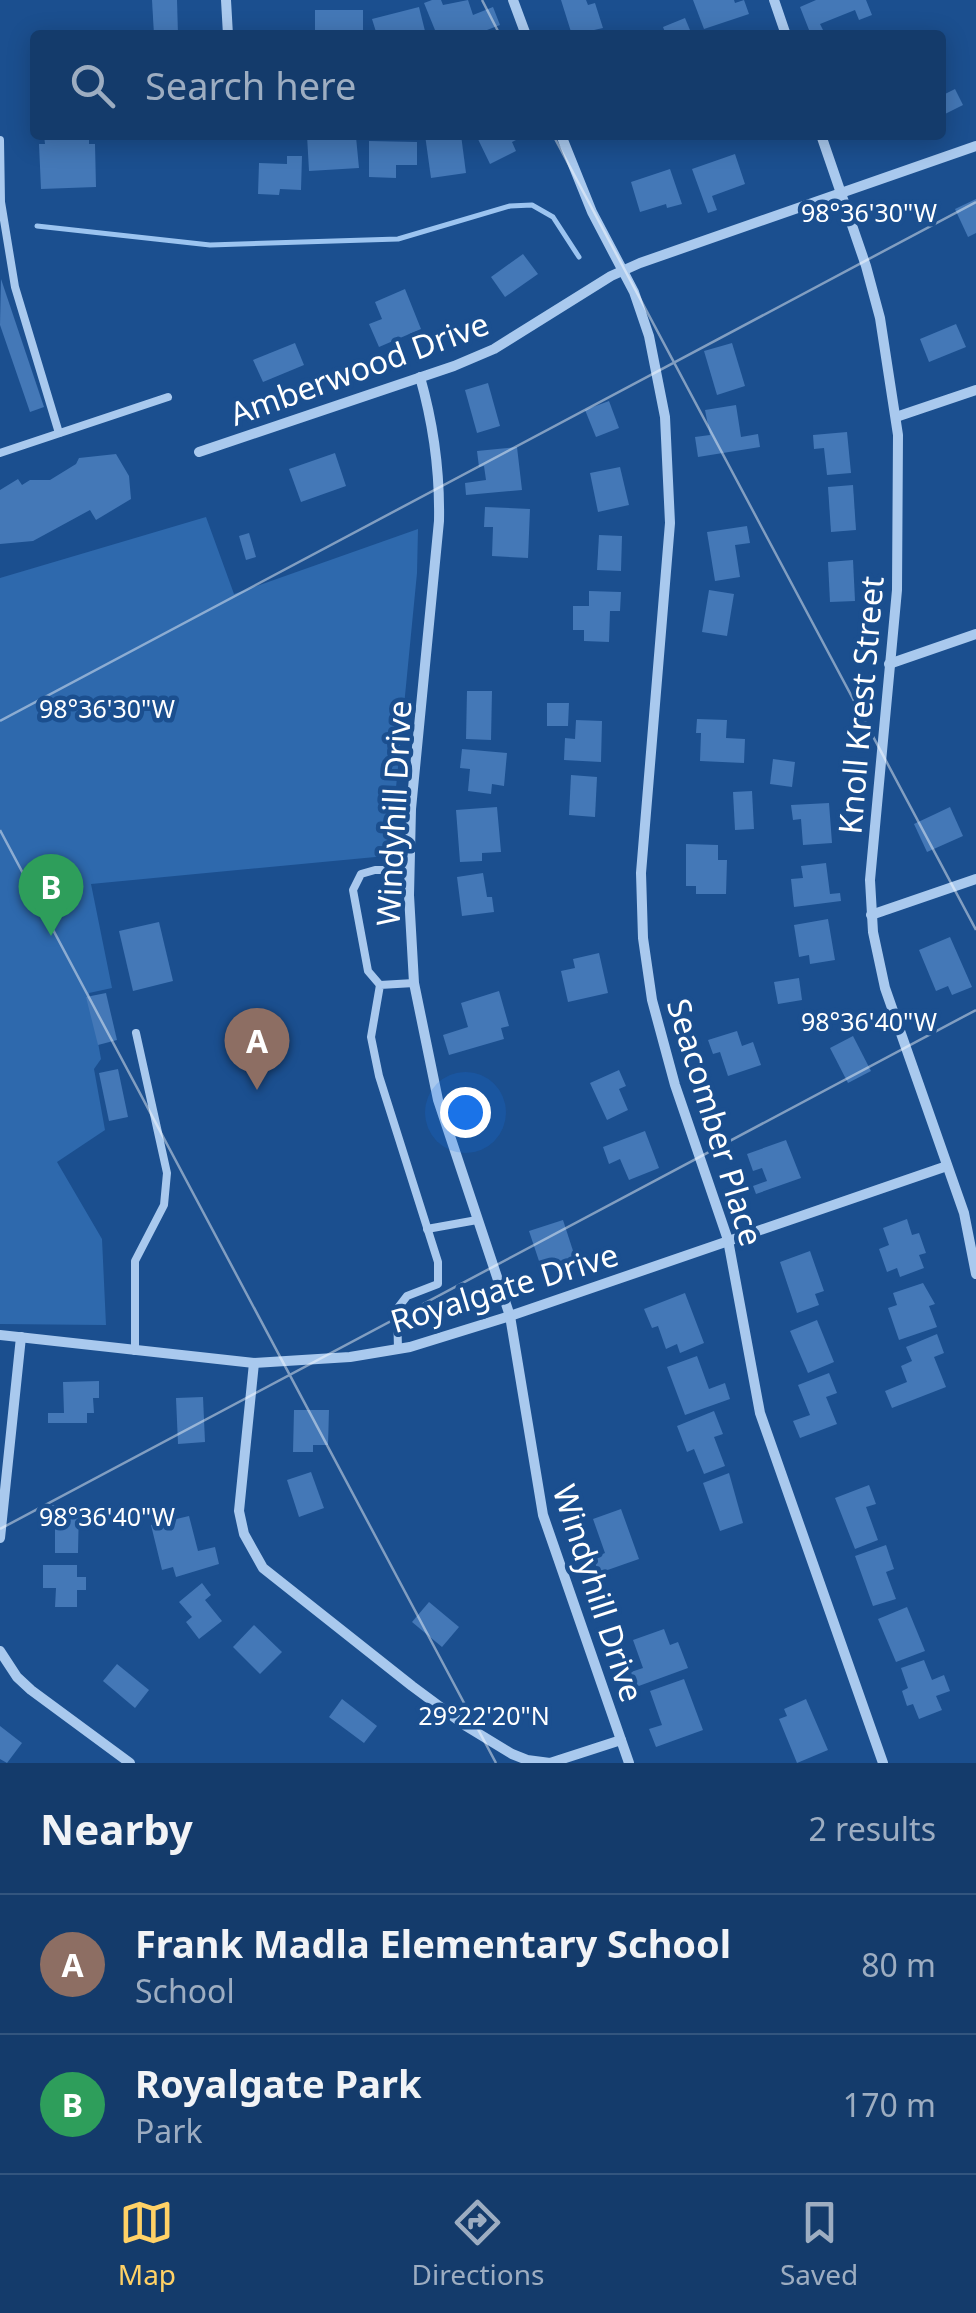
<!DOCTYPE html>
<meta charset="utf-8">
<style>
:root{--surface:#143b6b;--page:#214673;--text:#f1f3f6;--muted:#9dadc1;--line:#33557e;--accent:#ffd166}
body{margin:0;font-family:"Noto Sans",sans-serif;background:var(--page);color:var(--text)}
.you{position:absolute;left:465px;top:1112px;width:35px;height:35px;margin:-25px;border:8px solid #fff;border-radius:50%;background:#1a73e8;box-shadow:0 0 0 15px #1a73e833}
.badge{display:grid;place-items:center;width:65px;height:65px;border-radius:50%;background:var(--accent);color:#fff;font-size:32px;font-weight:700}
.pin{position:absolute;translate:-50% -82px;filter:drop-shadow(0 2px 5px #0008)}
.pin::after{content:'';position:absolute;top:52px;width:35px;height:30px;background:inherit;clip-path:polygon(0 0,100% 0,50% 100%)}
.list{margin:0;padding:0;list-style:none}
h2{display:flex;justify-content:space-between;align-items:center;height:130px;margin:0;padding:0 40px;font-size:42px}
h2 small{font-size:32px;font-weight:400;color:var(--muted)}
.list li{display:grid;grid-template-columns:65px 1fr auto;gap:30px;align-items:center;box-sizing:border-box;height:140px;padding:0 40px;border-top:2px solid var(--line)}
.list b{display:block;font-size:38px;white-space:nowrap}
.list p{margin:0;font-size:32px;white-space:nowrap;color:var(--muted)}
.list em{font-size:32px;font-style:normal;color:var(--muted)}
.icon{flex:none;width:55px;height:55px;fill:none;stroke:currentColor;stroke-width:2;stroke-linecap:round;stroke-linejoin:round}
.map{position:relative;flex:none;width:976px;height:1763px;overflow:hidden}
.search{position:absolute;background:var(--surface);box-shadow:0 5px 25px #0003;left:30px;right:30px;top:30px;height:110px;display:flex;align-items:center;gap:25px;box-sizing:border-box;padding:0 35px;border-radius:10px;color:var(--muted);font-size:38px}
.sheet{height:410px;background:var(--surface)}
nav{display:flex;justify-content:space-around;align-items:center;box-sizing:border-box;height:140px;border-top:2px solid var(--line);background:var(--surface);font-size:28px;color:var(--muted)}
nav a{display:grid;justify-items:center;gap:5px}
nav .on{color:var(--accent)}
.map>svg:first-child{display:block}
</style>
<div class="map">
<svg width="976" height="1763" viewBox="0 0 976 1763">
<rect width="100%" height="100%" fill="#1b4f8f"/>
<polygon fill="#2e69ad" points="206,517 234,594 418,529 417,573 390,849 386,856 91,884 112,988 89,993 101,1059 94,1069 105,1130 57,1162 102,1239 106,1325 0,1324 0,578"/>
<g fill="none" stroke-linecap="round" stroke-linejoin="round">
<polyline stroke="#9cc4f0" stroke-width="5" points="37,226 210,245 398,239 510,206 532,205 553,217 579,257"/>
</g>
<g fill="#4478b7">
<polygon points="152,0 177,0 178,35 154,35"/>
<polygon points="432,0 441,0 443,5 468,0 473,15 493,7 500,25 474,35 437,35 424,3"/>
<polygon points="561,0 586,0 588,5 595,3 603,28 572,35"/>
<polygon points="693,0 734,0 735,3 744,0 749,14 704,29"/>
<polygon points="816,0 866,0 872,15 859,20 855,10 820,24 824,32 811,35 800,7"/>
<polygon points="419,7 426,35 377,35 372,19"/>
<rect x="315" y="10" width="48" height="25"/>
<polygon points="685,18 692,35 666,35 663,27"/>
<polygon points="955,89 963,105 941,116 941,96"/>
<polygon points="44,135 89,135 89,144 95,144 96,187 41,189 39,144 45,144"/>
<polygon points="307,135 330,135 330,139 356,137 359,168 309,171"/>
<polygon points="425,135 461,135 466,173 431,178"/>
<polygon points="476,135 526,135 512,142 516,151 490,164"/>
<polygon points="369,141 417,142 417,165 396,165 396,178 369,177"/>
<polygon points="735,154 745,184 712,196 717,210 708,213 692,169"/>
<polygon points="287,156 302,156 301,190 280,189 279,195 258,194 259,163 287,164"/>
<polygon points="670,169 682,204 667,208 666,204 640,212 631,182"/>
<polygon points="976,199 976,233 968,237 955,209"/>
<polygon points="523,254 538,274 505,297 491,277"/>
<polygon points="1,279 44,407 30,412 0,325"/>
<polygon points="405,289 421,329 379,347 369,324 382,319 375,302"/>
<polygon points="956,324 966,347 929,362 920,339"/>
<polygon points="295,343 304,365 263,382 253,360"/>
<polygon points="732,343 745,386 717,395 704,351"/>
<polygon points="488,383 500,426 477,433 465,390"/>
<polygon points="609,401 619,428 596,437 585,410"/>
<polygon points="736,405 741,437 758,434 760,447 698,457 695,437 710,435 705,410"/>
<polygon points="847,432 851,473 827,475 824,448 814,449 813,435"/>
<polygon points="517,447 522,490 466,495 465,483 486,480 484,466 479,467 477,451"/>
<polygon points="335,453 346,486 301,502 289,469"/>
<polygon points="116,454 129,476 131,499 96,520 90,510 33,541 0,544 0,490 18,479 22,485 30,480 50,480 76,464 79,458"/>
<polygon points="620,467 629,505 598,512 590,473"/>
<polygon points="853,485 856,530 831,532 828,487"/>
<polygon points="485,507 530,509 528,558 492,556 493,527 484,527"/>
<polygon points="747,526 750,543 735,545 740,577 715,581 707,532"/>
<polygon points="249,533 256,557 246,560 239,536"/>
<polygon points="599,535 622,536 621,571 597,570"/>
<polygon points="853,560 855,601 830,602 828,562"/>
<polygon points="709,590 734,594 727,636 702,632"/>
<polygon points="589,591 621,592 620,611 610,611 609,642 584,641 584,630 573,630 573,606 589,606"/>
<polygon points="467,691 492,691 491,740 466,739"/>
<polygon points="547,703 569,703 568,726 547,726"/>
<polygon points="697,719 727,720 726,738 745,739 744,763 700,761 701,733 696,733"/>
<polygon points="576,720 602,721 601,762 564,760 565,738 575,739"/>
<polygon points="462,749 507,753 504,786 492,784 491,794 468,791 470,769 460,768"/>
<polygon points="773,759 795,762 792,787 770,784"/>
<polygon points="571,775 597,777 595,817 569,815"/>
<polygon points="752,791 754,829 735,830 733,792"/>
<polygon points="829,803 832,843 803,845 801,819 793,820 791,805"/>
<polygon points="497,807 501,852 482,853 482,861 460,862 456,810"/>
<polygon points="950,807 963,836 927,852 914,824"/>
<polygon points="686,844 718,845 718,860 727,860 726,894 696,894 696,886 686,886"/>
<polygon points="826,863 830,894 840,893 841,901 794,907 791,879 803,878 801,866"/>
<polygon points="483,873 487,897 492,897 494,912 462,916 457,877"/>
<polygon points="828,919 835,960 810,964 809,955 799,957 794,925"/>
<polygon points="159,922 173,981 133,991 119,931"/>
<polygon points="950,937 972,987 952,995 948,986 936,991 919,950"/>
<polygon points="599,953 608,993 568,1002 561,971 575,968 573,959"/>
<polygon points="799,978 802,1000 778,1004 774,982"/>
<polygon points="499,991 509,1026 501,1028 504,1039 449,1055 443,1035 468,1027 461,1003"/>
<polygon points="106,993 117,1040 98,1045 86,997"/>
<polygon points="737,1031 742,1046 753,1042 761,1065 728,1076 720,1052 713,1054 708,1040"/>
<polygon points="853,1036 871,1071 848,1083 830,1048"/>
<polygon points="118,1069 128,1117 109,1121 99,1073"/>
<polygon points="619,1070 626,1086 619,1089 628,1110 607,1120 590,1083"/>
<polygon points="645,1131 659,1168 629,1180 620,1159 609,1164 603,1147"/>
<polygon points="786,1140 801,1178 756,1194 753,1186 767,1181 762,1168 753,1171 747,1154"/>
<polygon points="907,1219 912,1235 919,1233 926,1253 919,1255 924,1268 900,1277 897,1268 887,1272 879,1249 889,1245 883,1228"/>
<polygon points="563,1220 576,1260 542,1270 529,1231"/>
<polygon points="810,1251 824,1291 815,1294 819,1305 797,1313 780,1262"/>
<polygon points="923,1283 935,1304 929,1306 937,1327 899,1340 888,1308 897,1305 893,1293"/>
<polygon points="685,1293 704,1343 680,1353 677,1344 666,1349 658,1326 652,1328 644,1309"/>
<polygon points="817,1320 834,1362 808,1373 790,1331"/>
<polygon points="937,1334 944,1353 934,1357 946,1387 892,1408 885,1391 907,1382 901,1366 912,1361 906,1347"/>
<polygon points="697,1356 709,1389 725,1383 730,1399 685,1415 667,1367"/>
<polygon points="829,1373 837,1393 826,1397 837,1424 800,1438 793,1421 810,1415 798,1385"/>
<polygon points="99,1381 99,1398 93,1398 94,1413 87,1413 87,1423 48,1423 48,1413 64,1413 63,1382"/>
<polygon points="203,1397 205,1442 178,1444 176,1398"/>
<polygon points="294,1410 329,1410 328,1445 313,1445 313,1452 293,1452"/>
<polygon points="714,1411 723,1434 714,1437 725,1466 704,1474 694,1449 687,1452 677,1426"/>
<polygon points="311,1472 324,1508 299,1517 287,1480"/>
<polygon points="729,1473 743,1523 720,1531 703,1483"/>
<polygon points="869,1485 876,1504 866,1507 878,1540 855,1549 835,1498"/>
<polygon points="48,1505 79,1505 78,1553 55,1553 55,1518 49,1519"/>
<polygon points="621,1509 639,1559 599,1573 593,1558 605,1553 593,1519"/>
<polygon points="189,1516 198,1551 215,1547 219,1564 176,1577 173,1567 162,1570 151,1525"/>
<polygon points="886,1545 894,1569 886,1572 896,1599 873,1606 855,1556"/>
<polygon points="43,1565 77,1565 77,1577 86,1577 86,1590 77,1590 77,1607 55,1607 56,1588 43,1588"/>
<polygon points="202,1583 211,1595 205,1600 222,1621 199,1639 186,1622 192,1617 179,1602"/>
<polygon points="429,1602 459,1627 442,1647 412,1622"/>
<polygon points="907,1607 925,1651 896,1662 878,1619"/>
<polygon points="254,1625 282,1652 260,1674 233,1647"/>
<polygon points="664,1629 670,1645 678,1642 688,1668 636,1687 631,1672 643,1668 633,1640"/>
<polygon points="924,1660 932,1680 944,1675 950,1691 936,1696 942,1710 919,1719 913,1704 907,1706 902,1691 908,1688 901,1668"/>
<polygon points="117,1664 149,1690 135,1708 103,1681"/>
<polygon points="684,1679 703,1730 656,1747 649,1729 662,1725 650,1691"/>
<polygon points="342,1699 377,1726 364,1743 329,1717"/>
<polygon points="806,1699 828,1750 797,1763 779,1719 787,1716 784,1709"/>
<polygon points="0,1726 22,1743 7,1763 0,1759"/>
</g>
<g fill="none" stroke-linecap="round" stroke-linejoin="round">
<g stroke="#a9c9ee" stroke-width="8">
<polyline points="0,140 1,202 15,287 59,433"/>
<polyline points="0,453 168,397"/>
<polyline points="380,985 368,971 353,890 361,874 375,870 409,870"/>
<polyline points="427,1229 477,1220"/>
<polyline points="398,1349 397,1309 407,1296 438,1284 438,1262 379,1076 371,1037 380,985 414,983"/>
<polyline points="135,1351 135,1261 164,1205 167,1173 136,1033"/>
</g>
<g stroke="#a9c9ee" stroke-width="10">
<polyline points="226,0 228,35"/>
<polyline points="513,0 526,35"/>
<polyline points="774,0 786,35"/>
<polyline points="561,135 592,212 634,292 649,336 665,417 670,523 641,873 643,938 652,1000 675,1085 728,1240 760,1413 883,1763"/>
<polyline points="821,135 866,266 880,318 898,435 897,590 870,880 873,932 885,988 964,1213 976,1274"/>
<path d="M420,377C434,426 440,470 439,521L411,809L409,895L414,983L438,1100L510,1316L543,1515L629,1763"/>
<polyline points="896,417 976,390"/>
<polyline points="199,452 454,366 494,349 611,276 640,263 976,146"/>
<polyline points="889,664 976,634"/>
<polyline points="871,915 976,879"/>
<polyline points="0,1335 254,1363 350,1357 410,1347 510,1316 947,1166"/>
<polyline points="254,1363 239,1511 244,1534 263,1568 412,1686 466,1726 512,1754 527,1760 550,1763 621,1740"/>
<polyline points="0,1538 21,1337"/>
<polyline points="0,1651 17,1677 31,1690 130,1763"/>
</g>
</g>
<path fill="none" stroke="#fff" stroke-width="2.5" stroke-opacity="0.45" d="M482,0L500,35M553,135L976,930M0,721L976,202M0,830L496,1763M0,1529L976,1010"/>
<g text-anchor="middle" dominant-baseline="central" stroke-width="9" stroke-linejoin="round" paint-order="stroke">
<g font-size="32" fill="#fff" stroke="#1b4f8f">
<text transform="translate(359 368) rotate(-20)">Amberwood Drive</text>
<text transform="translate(860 705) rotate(-85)">Knoll Krest Street</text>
<text transform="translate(393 813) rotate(-87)">Windyhill Drive</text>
<text transform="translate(716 1122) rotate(73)">Seacomber Place</text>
<text transform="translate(504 1287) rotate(-17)">Royalgate Drive</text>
<text transform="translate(599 1593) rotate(72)">Windyhill Drive</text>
</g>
</g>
<g font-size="25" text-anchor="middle" fill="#fff" stroke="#1b4f8f" stroke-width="9" stroke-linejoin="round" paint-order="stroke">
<text x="869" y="222">98°36'30"W</text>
<text x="107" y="718">98°36'30"W</text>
<text x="869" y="1031">98°36'40"W</text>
<text x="107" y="1526">98°36'40"W</text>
<text x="484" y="1725">29°22'20"N</text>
</g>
</svg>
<div class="you"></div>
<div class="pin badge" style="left:257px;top:1090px;background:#8d6e63">A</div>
<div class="pin badge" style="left:51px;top:936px;background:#2e9e5b">B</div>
<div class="search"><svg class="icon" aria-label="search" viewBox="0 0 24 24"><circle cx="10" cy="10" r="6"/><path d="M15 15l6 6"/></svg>Search here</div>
</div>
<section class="sheet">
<h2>Nearby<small>2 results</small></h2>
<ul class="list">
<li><span class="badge" style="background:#8d6e63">A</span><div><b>Frank Madla Elementary School</b><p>School</p></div><em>80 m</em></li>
<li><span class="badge" style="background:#2e9e5b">B</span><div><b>Royalgate Park</b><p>Park</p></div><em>170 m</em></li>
</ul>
</section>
<nav>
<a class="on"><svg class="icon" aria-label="map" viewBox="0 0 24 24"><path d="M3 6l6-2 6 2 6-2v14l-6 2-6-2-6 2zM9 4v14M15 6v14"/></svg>Map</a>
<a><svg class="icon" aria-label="directions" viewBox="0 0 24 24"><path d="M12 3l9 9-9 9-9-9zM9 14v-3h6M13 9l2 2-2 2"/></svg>Directions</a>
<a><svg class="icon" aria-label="saved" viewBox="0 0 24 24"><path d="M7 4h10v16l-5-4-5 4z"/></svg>Saved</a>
</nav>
